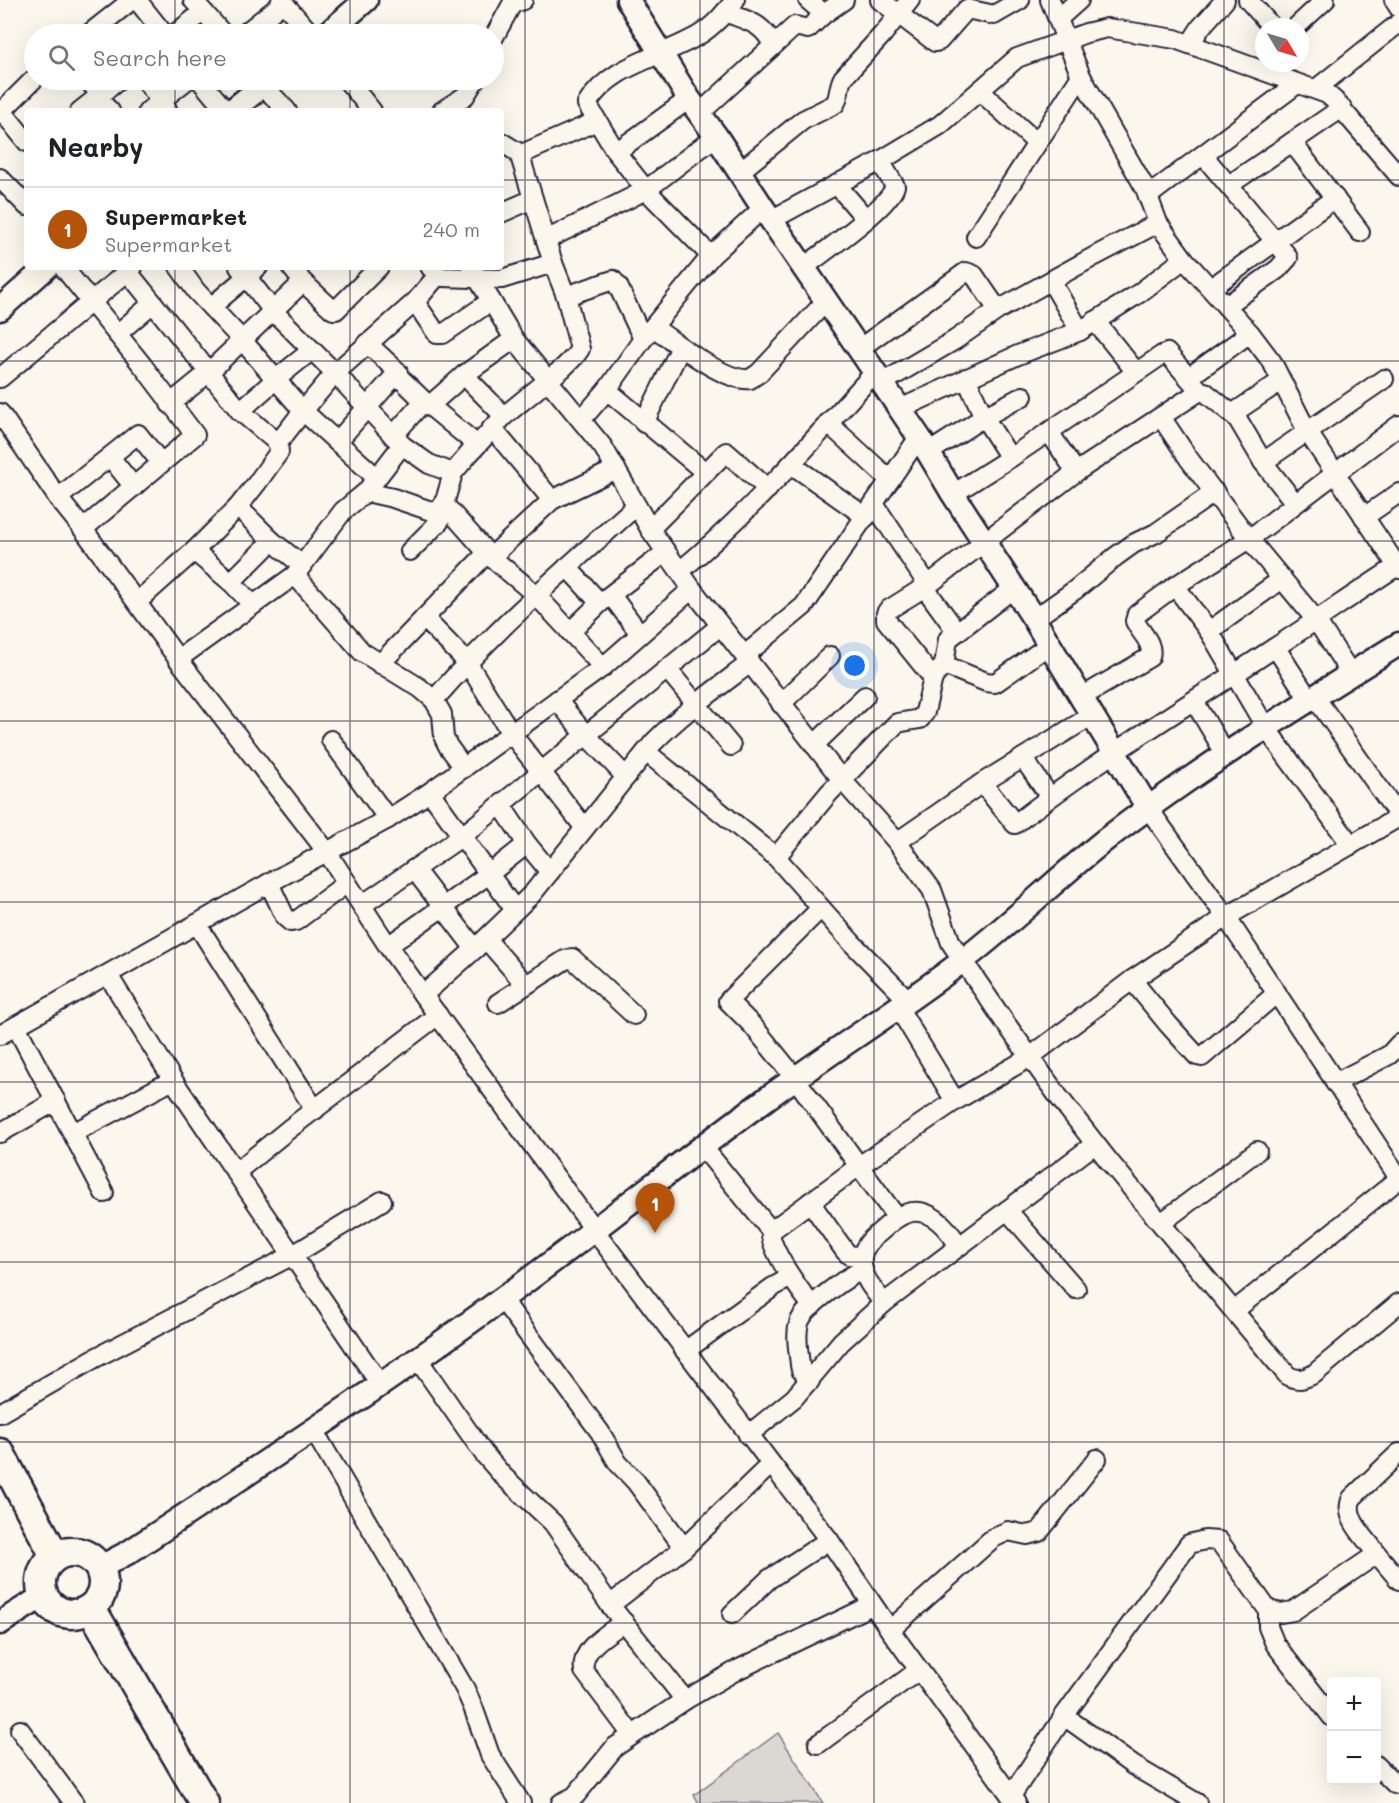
<!DOCTYPE html>
<meta charset="utf-8">
<style>
:root{--surface:#fff;--page:#f2f2f2;--text:#202124;--muted:#757577;--line:#e0e0e0;--accent:#b45309}
body{margin:0;font-family:Mali,sans-serif;background:var(--page);color:var(--text)}
.controls{position:absolute;right:18px;bottom:18px;display:grid;overflow:hidden;border-radius:6px;box-shadow:0 6px 24px #0002}
.controls button{width:54px;height:54px;display:grid;place-items:center;padding:0;border:0;border-bottom:2px solid var(--line);background:var(--surface);color:var(--text);font:30px sans-serif}
.compass{position:absolute;left:1255px;top:18px;width:54px;height:54px;border-radius:50%;background:var(--surface);box-shadow:0 6px 24px #0002;rotate:128deg}
.you{position:absolute;left:855px;top:666px;width:21px;height:21px;margin:-15px;border:4px solid #fff;border-radius:50%;background:#1a73e8;box-shadow:0 0 0 9px #1a73e833}
.badge{display:grid;place-items:center;width:39px;height:39px;border-radius:50%;background:var(--accent);color:#fff;font-size:20px;font-weight:700}
.pin{position:absolute;translate:-50% -50px;filter:drop-shadow(0 2px 3px #0008)}
.pin::after{content:'';position:absolute;top:32px;width:21px;height:18px;background:inherit;clip-path:polygon(0 0,100% 0,50% 100%)}
.list{margin:0;padding:0;list-style:none}
h2{display:flex;justify-content:space-between;align-items:center;height:78px;margin:0;padding:0 24px;font-size:26px}
h2 small{font-size:20px;font-weight:400;color:var(--muted)}
.list li{display:grid;grid-template-columns:39px 1fr auto;gap:18px;align-items:center;box-sizing:border-box;height:84px;padding:0 24px;border-top:2px solid var(--line)}
.list b{display:block;font-size:22px;white-space:nowrap}
.list p{margin:0;font-size:20px;white-space:nowrap;color:var(--muted)}
.list em{font-size:20px;font-style:normal;color:var(--muted)}
.icon{flex:none;width:33px;height:33px;fill:none;stroke:currentColor;stroke-width:2;stroke-linecap:round;stroke-linejoin:round}
.map{position:relative;flex:none;width:1399px;height:1803px;overflow:hidden}
.search{position:absolute;background:var(--surface);box-shadow:0 6px 24px #0002;left:24px;top:24px;width:480px;height:66px;display:flex;align-items:center;gap:15px;box-sizing:border-box;padding:0 21px;border-radius:33px;color:var(--muted);font-size:22px}
.panel{position:absolute;background:var(--surface);box-shadow:0 6px 24px #0002;left:24px;top:108px;width:480px;height:162px;border-radius:6px}
.map>svg:first-child{display:block}
</style>
<div class="map">
<svg width="1399" height="1803" viewBox="0 0 1399 1803">
<rect width="100%" height="100%" fill="#fbf7ec"/>
<filter id="ink" filterUnits="userSpaceOnUse"><feTurbulence type="fractalNoise" baseFrequency=".0167" numOctaves="2"/><feDisplacementMap in="SourceGraphic" scale="12" xChannelSelector="R" yChannelSelector="G"/><feConvolveMatrix kernelMatrix="1 2 1 2 8 2 1 2 1" color-interpolation-filters="sRGB"/></filter>
<g filter="url(#ink)">
<polygon fill="#dbd8d3" stroke="#7e7d87" stroke-width="1.5" points="778,1733 823,1803 699,1803 694,1795"/>
<g fill="none" stroke-linecap="round" stroke-linejoin="round">
<g stroke="#22223b" stroke-width="22">
<g id="minor">
<polyline points="137,0 164,34"/>
<polyline points="193,0 223,34"/>
<polyline points="281,0 311,34"/>
<polyline points="808,0 824,14"/>
<polyline points="880,0 935,42 939,41 967,9 994,15 1020,0"/>
<polyline points="1248,0 1272,27"/>
<polyline points="1394,0 1399,8"/>
<path d="M725,12C747,21 762,22 773,45"/>
<polyline points="1059,18 1079,0"/>
<polyline points="1296,27 1325,0"/>
<polyline points="89,34 132,0"/>
<polyline points="175,34 203,12"/>
<polyline points="244,34 283,3"/>
<polyline points="494,37 512,4 523,0"/>
<polyline points="1190,44 1201,27 1225,0"/>
<polyline points="88,80 100,94"/>
<polyline points="145,80 167,109"/>
<polyline points="200,80 226,111"/>
<polyline points="258,80 287,111"/>
<polyline points="347,80 372,111"/>
<polyline points="1316,89 1399,23"/>
<polyline points="980,91 1037,143"/>
<polyline points="96,97 110,111"/>
<polyline points="2,111 27,142"/>
<polyline points="80,111 119,80"/>
<polyline points="148,111 187,80"/>
<polyline points="442,111 465,96 475,80"/>
<polyline points="0,113 34,79"/>
<polyline points="699,114 795,26 808,29 824,14 844,0"/>
<polyline points="501,142 519,153 524,153 597,121"/>
<polyline points="1292,142 1360,232"/>
<polyline points="616,152 689,99"/>
<polyline points="1203,155 1285,253 1288,258 1278,269 1226,306"/>
<path d="M739,172L803,120L835,104C840,96 838,86 843,78L883,34L910,0"/>
<polyline points="0,178 27,206"/>
<polyline points="837,185 866,219"/>
<polyline points="1229,185 1342,108"/>
<polyline points="1148,196 1297,84"/>
<polyline points="501,213 533,199"/>
<polyline points="771,220 880,161 940,125 1017,58 1086,33 1107,28 1175,39 1327,94 1334,100 1399,176"/>
<polyline points="1158,223 1184,259 1250,333 1272,362 1307,431 1399,569"/>
<polyline points="976,237 1081,76"/>
<polyline points="546,240 646,190 716,136"/>
<path d="M711,256L646,190L616,152L587,104C609,67 654,59 690,40C709,31 722,17 735,0"/>
<polyline points="63,267 143,366 195,435 83,529"/>
<polyline points="124,267 240,411 278,443 279,452 257,483 238,507 194,551"/>
<polyline points="179,267 196,291 242,340 303,411 335,373 415,302 438,275"/>
<polyline points="239,267 273,311 335,373 402,445 429,464 453,473"/>
<polyline points="291,267 303,282 333,310 336,310 379,267"/>
<polyline points="430,267 438,275 443,277 502,279 553,263"/>
<path d="M471,267L514,339L603,447L650,529L692,589L842,780L897,842L932,890L951,943L1004,1021L1058,1096L1108,1160L1288,1376C1299,1381 1304,1379 1314,1374L1399,1303"/>
<path d="M803,268C823,252 890,207 895,186L880,161"/>
<polyline points="1051,281 1080,331"/>
<polyline points="1211,288 1335,198"/>
<polyline points="566,296 613,280 618,286 643,339"/>
<polyline points="415,302 437,334 443,334 491,301"/>
<polyline points="211,307 258,267"/>
<polyline points="1095,321 1136,372"/>
<path d="M653,327C675,342 724,382 750,379L759,373L827,300"/>
<polyline points="117,334 153,303"/>
<polyline points="860,348 966,272 974,275 998,310"/>
<polyline points="397,375 424,401 477,445"/>
<polyline points="464,375 504,416"/>
<polyline points="1189,377 1250,333"/>
<polyline points="0,378 133,267"/>
<polyline points="966,378 984,417 1010,458"/>
<polyline points="882,383 955,340 998,310 1095,256 1158,223 1145,188 1081,76 1050,0"/>
<polyline points="607,390 705,472"/>
<polyline points="170,404 208,373 303,282"/>
<polyline points="429,406 464,375 514,339"/>
<polyline points="900,409 1018,355 1080,331 1138,294 1184,259"/>
<polyline points="240,411 275,380 312,350"/>
<polyline points="0,413 58,498 83,529 178,659 327,852 388,946 423,995 595,1231 829,1540 890,1630 1016,1803"/>
<polyline points="1232,414 1281,381"/>
<polyline points="1161,417 1189,459 1249,539 1316,620 1351,674"/>
<polyline points="582,419 607,390 643,339 711,256 763,208"/>
<polyline points="644,423 681,347"/>
<polyline points="828,423 890,480"/>
<polyline points="492,428 552,500"/>
<polyline points="1049,432 1076,472"/>
<polyline points="393,436 424,401"/>
<polyline points="337,442 398,372 367,343"/>
<polyline points="278,443 303,411 377,478"/>
<polyline points="928,453 984,417 1023,396"/>
<polyline points="110,457 134,487"/>
<polyline points="1263,462 1384,379"/>
<polyline points="791,464 866,517"/>
<polyline points="366,492 393,498 440,514"/>
<polyline points="953,494 1010,458 1162,355 1167,353 1200,391 1205,392 1237,418 1263,462 1295,503"/>
<polyline points="58,498 138,434 161,463"/>
<polyline points="443,503 491,557 536,595 603,667"/>
<polyline points="874,504 928,585"/>
<polyline points="238,507 272,541 302,565"/>
<polyline points="1364,517 1399,493"/>
<polyline points="650,529 726,452 768,489"/>
<polyline points="410,551 439,522 453,473 468,455 504,416 563,368 575,356 580,349 566,296 553,263 519,153"/>
<polyline points="491,557 552,500 616,469"/>
<polyline points="567,567 600,603"/>
<path d="M680,571C752,511 812,441 875,372"/>
<polyline points="295,575 362,652 420,688 434,700 442,714 444,738 448,746 464,768"/>
<polyline points="231,582 272,541"/>
<polyline points="1175,586 1209,631 1266,728 1351,845"/>
<polyline points="925,588 957,632"/>
<polyline points="611,595 640,634"/>
<polyline points="137,602 194,551 231,582 253,605"/>
<polyline points="424,618 467,662 511,733 584,827"/>
<polyline points="1034,619 1075,590 1115,557 1133,544 1156,533 1215,492"/>
<polyline points="1209,631 1282,579"/>
<polyline points="570,632 600,603 666,552"/>
<polyline points="1276,648 1310,701"/>
<polyline points="745,655 804,606 919,437"/>
<polyline points="178,659 295,575 343,511 366,492 402,445"/>
<polyline points="380,664 487,553"/>
<polyline points="944,665 986,682 995,683 1049,645"/>
<polyline points="667,669 731,746"/>
<polyline points="933,678 886,620 886,613 888,610 928,585 1076,472 1200,391"/>
<polyline points="1315,697 1399,816"/>
<path d="M1080,698L1150,657C1154,642 1140,633 1135,621L1137,614L1175,586L1249,539L1399,425"/>
<path d="M434,700C495,629 566,568 636,506"/>
<polyline points="557,700 585,734 626,777"/>
<polyline points="1194,701 1226,755"/>
<polyline points="781,704 830,656"/>
<polyline points="331,740 388,819"/>
<polyline points="814,745 865,696"/>
<polyline points="646,752 776,857 852,943 907,999"/>
<polyline points="1023,758 1050,797"/>
<polyline points="982,783 1091,716"/>
<polyline points="430,792 515,910"/>
<polyline points="501,805 527,844 550,872"/>
<polyline points="1148,808 1226,917 1399,1178"/>
<path d="M897,842L982,783L1015,824C1097,760 1187,706 1274,648C1316,621 1357,592 1399,565"/>
<polyline points="776,857 829,793 897,723 920,719 925,712 933,678 944,665 948,639 1014,588"/>
<polyline points="414,869 475,949"/>
<polyline points="269,883 285,917 291,922 296,921 347,883"/>
<polyline points="362,905 461,837 720,626"/>
<polyline points="821,908 728,1001 753,1026 795,1078 859,1166 955,1101 1030,1057 1132,980 1226,917 1399,817"/>
<polyline points="197,924 315,1110"/>
<polyline points="486,939 525,984"/>
<polyline points="388,946 489,874 527,844"/>
<polyline points="108,975 173,1080 380,1384"/>
<polyline points="1132,980 1168,1024 1197,1056 1202,1057 1277,993"/>
<path d="M423,995L475,949L533,893L653,743C682,713 716,689 750,663"/>
<polyline points="498,1003 565,960 572,958 634,1015"/>
<polyline points="898,1007 955,1101"/>
<polyline points="16,1026 104,1193"/>
<polyline points="0,1035 269,883 388,819 430,792 603,667 692,589"/>
<polyline points="1335,1083 1389,1055 1399,1044"/>
<polyline points="0,1133 56,1101"/>
<polyline points="73,1133 173,1080"/>
<polyline points="702,1146 771,1231"/>
<polyline points="236,1172 289,1129 438,1015"/>
<polyline points="810,1202 845,1251 849,1255 862,1257"/>
<polyline points="1007,1210 1076,1289"/>
<polyline points="1161,1223 1257,1151"/>
<polyline points="502,1299 600,1432 618,1463 636,1482 684,1548"/>
<path d="M884,1303C874,1291 860,1275 862,1258C863,1247 872,1238 880,1232C889,1224 899,1214 912,1212C933,1209 949,1230 959,1246"/>
<path d="M812,1306C802,1293 767,1246 771,1231L859,1166L897,1218"/>
<polyline points="1234,1311 1399,1179"/>
<polyline points="685,1351 773,1287 791,1277"/>
<polyline points="417,1358 484,1454 503,1476 553,1523 610,1605 685,1700"/>
<path d="M810,1381L801,1370L800,1365C799,1353 795,1336 799,1323C804,1307 848,1276 863,1270"/>
<polyline points="0,1413 95,1358 293,1255 382,1201"/>
<polyline points="314,1431 465,1689 473,1707 490,1755 521,1803"/>
<polyline points="748,1435 794,1398 841,1342 884,1303 1095,1144"/>
<polyline points="1377,1554 1399,1580"/>
<polyline points="610,1605 684,1548 770,1465"/>
<polyline points="1268,1610 1268,1627 1275,1644 1332,1717"/>
<polyline points="732,1614 769,1579 829,1540"/>
<path d="M624,1622C608,1634 580,1648 584,1671L632,1735"/>
<polyline points="890,1630 993,1538 1008,1531 1027,1535 1039,1532 1097,1459"/>
<path d="M1064,1716L1189,1544L1205,1540L1219,1541L1268,1610L1281,1613L1293,1611L1377,1554C1366,1538 1342,1517 1352,1498L1399,1453"/>
<polyline points="20,1730 74,1803"/>
<polyline points="818,1744 919,1670"/>
<polyline points="1376,1765 1395,1784"/>
<polyline points="1011,1796 1064,1716 1134,1766 1197,1803"/>
<polyline points="561,1803 575,1796 615,1747 685,1700 737,1670 872,1605"/>
</g>
</g>
<g stroke="#22223b" stroke-width="27">
<g id="tertiary">
<polyline points="628,0 689,99 716,136 763,208 919,437 953,494 1034,619 1148,808"/>
<polyline points="327,34 366,0"/>
<polyline points="231,111 270,80"/>
<polyline points="0,309 47,267"/>
<path d="M99,1568L129,1552C256,1468 383,1386 506,1296C593,1233 676,1165 762,1102C827,1054 897,1011 961,962C1011,924 1056,879 1105,840C1198,769 1299,706 1399,644"/>
<polyline points="0,1623 43,1596"/>
</g>
</g>
<g stroke="#22223b" stroke-width="33">
<g id="primary">
<polyline points="0,1453 55,1556"/>
<circle cx="72" cy="1583" r="31"/>
<polyline points="91,1608 204,1803"/>
</g>
</g>
<use href="#minor" stroke="#fbf7ec" stroke-width="18"/>
<use href="#tertiary" stroke="#fbf7ec" stroke-width="22"/>
<use href="#primary" stroke="#fbf7ec" stroke-width="28"/>
</g>
</g>
<path fill="none" stroke="#22223b" stroke-width="1.5" stroke-opacity="0.55" d="M175,0V34M350,0V34M525,0V1803M700,0V1803M874,0V1803M1049,0V1803M1224,0V1803M175,80V111M350,80V111M0,180H27M501,180H1399M175,267V1803M350,267V1803M0,361H1399M0,541H1399M0,721H1399M0,902H1399M0,1082H1399M0,1262H1399M0,1442H1399M0,1623H1399"/>
</svg>
<div class="controls">
<button>+</button>
<button>−</button>
</div>
<svg class="compass" viewBox="-18 -18 36 36"><path d="M0-13l5 13h-10z" fill="#e53935"/><path d="M0 13l5-13h-10z" fill="#757577"/></svg>
<div class="you"></div>
<div class="pin badge" style="left:655px;top:1233px">1</div>
<div class="search"><svg class="icon" aria-label="search" viewBox="0 0 24 24"><circle cx="10" cy="10" r="6"/><path d="M15 15l6 6"/></svg>Search here</div>
<section class="panel">
<h2>Nearby<small></small></h2>
<ul class="list">
<li><span class="badge">1</span><div><b>Supermarket</b><p>Supermarket</p></div><em>240 m</em></li>
</ul>
</section>
</div>
